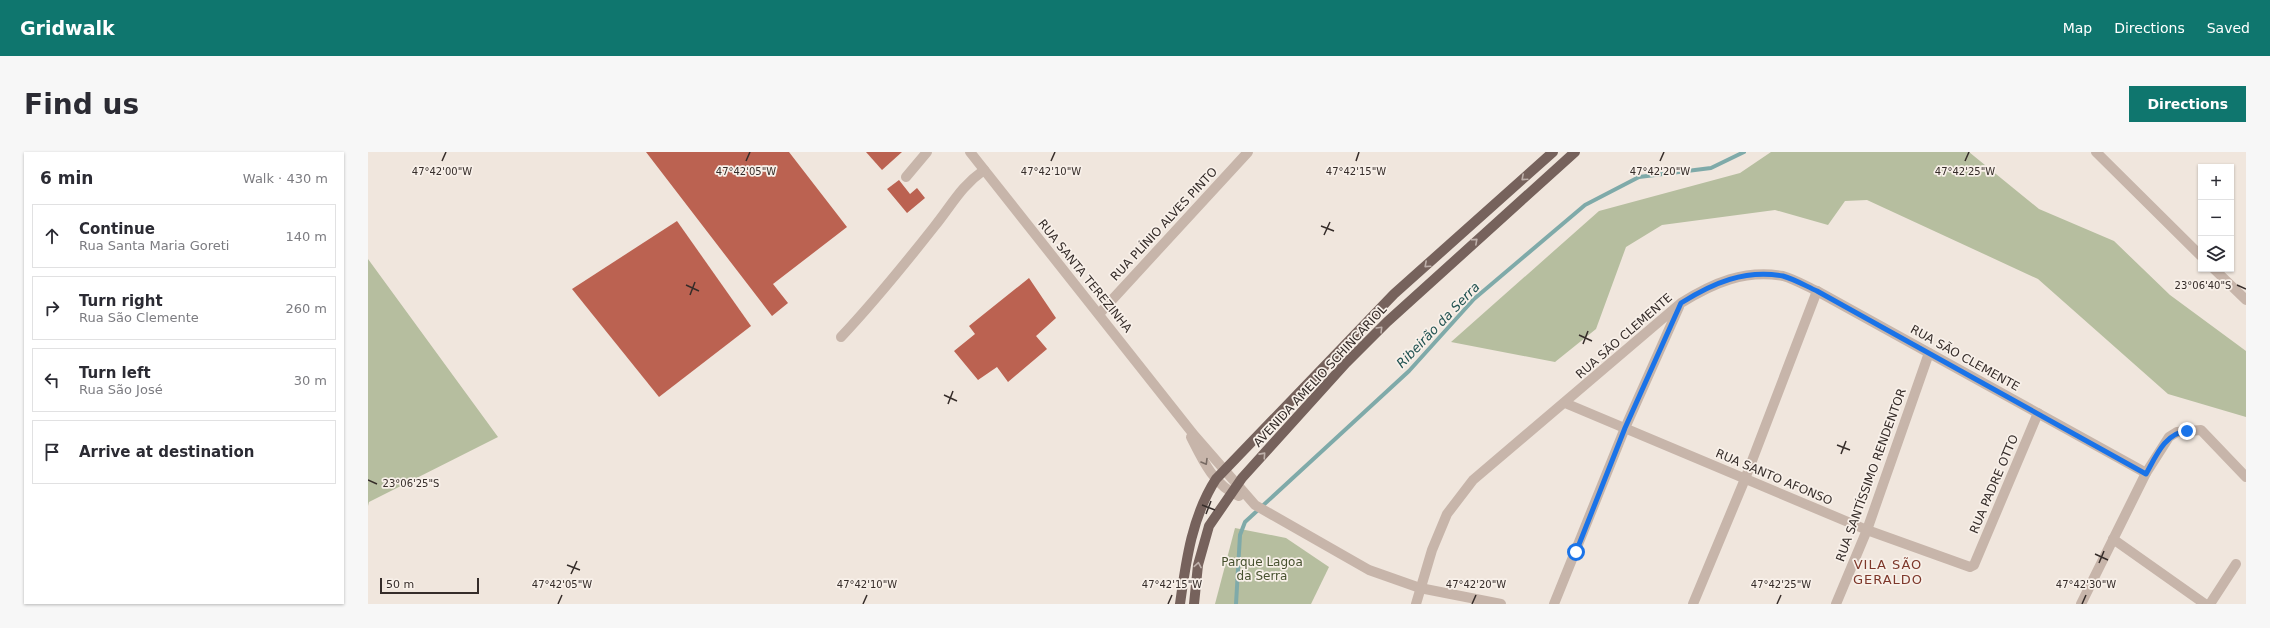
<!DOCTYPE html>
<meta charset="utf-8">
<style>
:root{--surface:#fff;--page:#f7f7f7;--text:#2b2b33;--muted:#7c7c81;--line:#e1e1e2;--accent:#0f766e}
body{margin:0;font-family:"DejaVu Sans",sans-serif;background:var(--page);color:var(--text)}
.controls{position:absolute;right:12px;top:12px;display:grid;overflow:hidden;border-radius:0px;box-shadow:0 1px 3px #0004}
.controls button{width:36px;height:36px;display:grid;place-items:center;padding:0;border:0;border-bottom:1px solid var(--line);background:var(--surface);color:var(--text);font:20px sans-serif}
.scale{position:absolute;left:12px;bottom:10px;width:99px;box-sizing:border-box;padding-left:4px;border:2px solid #352c29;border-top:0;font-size:11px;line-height:14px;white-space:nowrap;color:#352c29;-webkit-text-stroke:3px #f8f0e9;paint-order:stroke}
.stop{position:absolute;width:12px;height:12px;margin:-9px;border:3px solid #1a73e8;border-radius:50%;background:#fff}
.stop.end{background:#1a73e8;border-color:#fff;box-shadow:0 1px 4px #0008}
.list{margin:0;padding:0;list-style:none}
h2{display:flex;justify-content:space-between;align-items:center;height:52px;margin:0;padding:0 16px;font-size:17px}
h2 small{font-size:13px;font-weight:400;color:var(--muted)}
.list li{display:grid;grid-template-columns:26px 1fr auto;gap:12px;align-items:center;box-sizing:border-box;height:64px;margin:0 8px 8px;padding:0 8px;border:1px solid var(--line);border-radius:0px}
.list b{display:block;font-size:15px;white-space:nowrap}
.list p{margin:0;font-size:13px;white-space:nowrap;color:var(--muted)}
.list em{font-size:13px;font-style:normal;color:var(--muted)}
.icon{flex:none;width:22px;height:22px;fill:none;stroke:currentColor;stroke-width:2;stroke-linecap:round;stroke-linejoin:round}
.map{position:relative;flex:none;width:1878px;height:452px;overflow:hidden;border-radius:0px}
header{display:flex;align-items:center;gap:24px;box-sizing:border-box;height:56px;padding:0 20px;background:var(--accent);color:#fff}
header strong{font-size:19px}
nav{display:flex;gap:22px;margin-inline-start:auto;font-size:14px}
.intro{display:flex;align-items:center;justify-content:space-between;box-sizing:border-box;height:96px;padding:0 24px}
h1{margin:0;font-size:28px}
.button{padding:10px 18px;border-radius:0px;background:var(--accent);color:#fff;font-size:14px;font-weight:700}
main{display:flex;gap:24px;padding:0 24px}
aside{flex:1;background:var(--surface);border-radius:0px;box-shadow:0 1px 3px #0004}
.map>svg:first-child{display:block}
</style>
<header>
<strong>Gridwalk</strong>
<nav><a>Map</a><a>Directions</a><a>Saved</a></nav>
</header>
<div class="intro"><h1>Find us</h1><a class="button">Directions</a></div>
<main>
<aside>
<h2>6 min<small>Walk · 430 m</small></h2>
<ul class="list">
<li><svg class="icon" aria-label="ahead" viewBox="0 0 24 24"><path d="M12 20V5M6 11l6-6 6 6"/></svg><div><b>Continue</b><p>Rua Santa Maria Goreti</p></div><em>140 m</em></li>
<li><svg class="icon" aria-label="right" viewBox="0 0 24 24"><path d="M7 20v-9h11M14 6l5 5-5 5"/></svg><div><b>Turn right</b><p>Rua São Clemente</p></div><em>260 m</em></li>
<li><svg class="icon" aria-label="left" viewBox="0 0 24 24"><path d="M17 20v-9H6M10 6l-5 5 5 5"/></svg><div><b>Turn left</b><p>Rua São José</p></div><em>30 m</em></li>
<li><svg class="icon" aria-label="arrive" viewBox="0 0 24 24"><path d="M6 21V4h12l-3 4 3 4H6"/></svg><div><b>Arrive at destination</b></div></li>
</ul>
</aside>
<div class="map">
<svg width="1878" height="452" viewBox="0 0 1878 452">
<rect width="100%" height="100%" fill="#f0e6dd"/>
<g fill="#b6be9f">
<polygon points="1403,0 1601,0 1671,57 1746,89 1802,143 1878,199 1878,265 1800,242 1670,127 1499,48 1477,49 1460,73 1407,58 1294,73 1258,95 1228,177 1187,210 1083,190 1231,59 1372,21"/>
<polygon points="0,107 130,285 1,350 0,354"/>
<polygon points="867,376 918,386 961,415 943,452 847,452"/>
</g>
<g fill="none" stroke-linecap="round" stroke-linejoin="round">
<polyline stroke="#7faaa9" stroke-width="4" points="868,452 872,383 877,370 1041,219 1106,147 1217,53 1271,25 1343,16 1376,0"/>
</g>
<g fill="#bb6251">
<polygon points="278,0 421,0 479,75 405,132 420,151 404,164"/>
<polygon points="498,0 534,0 514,18"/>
<polygon points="531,28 542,42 549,36 557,46 539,61 519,37"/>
<polygon points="309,69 383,174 291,245 204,137"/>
<polygon points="661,126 688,166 668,184 679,197 640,230 629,215 610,228 586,199 607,182 601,174"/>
</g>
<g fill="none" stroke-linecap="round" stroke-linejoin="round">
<g stroke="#c7b5aa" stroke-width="10">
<polyline points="602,0 826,283 887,353 1001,418 1052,436 1133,452"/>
<polyline points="1728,0 1833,104"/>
<polyline points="538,25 559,0"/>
<polyline points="1846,117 1878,148"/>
<polyline points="731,162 880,0"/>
<path d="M473,185C506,150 536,113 566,75C584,53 592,35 616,18"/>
<polyline points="1197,251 1499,378 1602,415 1606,413 1670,261"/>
<path d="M823,285C834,307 846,334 871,344"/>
<polyline points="1745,387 1837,452"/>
<path d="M1048,452L1064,398L1079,362L1105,328L1313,151C1345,131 1377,117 1415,124C1426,127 1438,134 1449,139L1778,321"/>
<polyline points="1186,452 1257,276 1311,155"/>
<polyline points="1325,452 1377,327 1449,139"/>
<polyline points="1468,452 1499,378 1561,201"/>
<polyline points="1713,452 1778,321 1801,285 1809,280 1833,278 1878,325"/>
<polyline points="1842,452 1868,412"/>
</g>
<g stroke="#76625c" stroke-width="10">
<path d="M812,452C818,409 824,364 848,327L1026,142L1185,0"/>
<polyline points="826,452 830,413 841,374 874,326 978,211 1019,170 1207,0"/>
</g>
</g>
<defs><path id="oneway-chevron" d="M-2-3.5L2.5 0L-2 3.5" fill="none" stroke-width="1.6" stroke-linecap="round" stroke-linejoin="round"/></defs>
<g stroke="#beb0aa">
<use href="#oneway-chevron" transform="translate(1156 26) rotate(138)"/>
<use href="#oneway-chevron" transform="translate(1107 89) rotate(-42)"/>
<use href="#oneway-chevron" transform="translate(1059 113) rotate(138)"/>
<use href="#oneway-chevron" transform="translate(1012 177) rotate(-45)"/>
<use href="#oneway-chevron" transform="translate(895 303) rotate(-48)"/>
<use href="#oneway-chevron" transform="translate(830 413) rotate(-80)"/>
</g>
<use stroke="#776a63" href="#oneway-chevron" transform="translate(837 310) rotate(59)"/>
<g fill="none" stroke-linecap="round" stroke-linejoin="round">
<path stroke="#1a73e8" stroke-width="5" d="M1208,400L1257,276L1313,151C1345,131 1377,117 1415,124C1426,127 1438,134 1449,139L1778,322C1788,304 1797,281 1819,279"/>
</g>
<path fill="none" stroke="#352c29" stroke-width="1.5" d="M74,9L78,0M378,9L382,0M683,9L687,0M988,9L991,0M1292,9L1296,0M1597,9L1601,0M953,74L966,79M956,83L962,70M318,133L331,139M1869,133L1878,137M322,143L327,130M1211,183L1224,189M1215,192L1220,179M576,243L589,249M580,252L585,239M1469,293L1482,298M1473,302L1478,289M0,328L9,332M834,353L847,358M838,362L843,349M1727,402L1740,408M1731,411L1736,399M199,413L212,418M203,422L209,409M190,452L194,443M495,452L499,443M800,452L804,443M1104,452L1108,443M1409,452L1413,443M1714,452L1718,443"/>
<g text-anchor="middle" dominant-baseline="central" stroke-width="3.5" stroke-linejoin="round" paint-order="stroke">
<g font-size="12" fill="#352c29" stroke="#f8f0e9">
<text transform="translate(796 72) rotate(-47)">RUA PLÍNIO ALVES PINTO</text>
<text transform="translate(717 124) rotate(51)">RUA SANTA TEREZINHA</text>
<text transform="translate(1256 184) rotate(-41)">RUA SÃO CLEMENTE</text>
<text transform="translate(1597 206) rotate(29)">RUA SÃO CLEMENTE</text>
<text transform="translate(952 224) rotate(-47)">AVENIDA AMELIO SCHINCARIOL</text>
<text transform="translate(1503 323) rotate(-70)">RUA SANTÍSSIMO RENDENTOR</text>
<text transform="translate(1406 325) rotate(23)">RUA SANTO AFONSO</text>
<text transform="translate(1626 332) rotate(-67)">RUA PADRE OTTO</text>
</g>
<g font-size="12" fill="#47512f" stroke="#f8f0e9">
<text x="894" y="410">Parque Lagoa<tspan x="894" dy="14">da Serra</tspan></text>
</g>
<g font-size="13" font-style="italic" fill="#225352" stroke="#f8f0e9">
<text transform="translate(1070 173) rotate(-46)">Ribeirão da Serra</text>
</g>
<g font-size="13" letter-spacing="1" fill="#7d372a" stroke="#f8f0e9">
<text x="1520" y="412">VILA SÃO<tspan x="1520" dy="15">GERALDO</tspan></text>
</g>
</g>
<g font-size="10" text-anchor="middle" fill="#352c29" stroke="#f8f0e9" stroke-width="3.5" stroke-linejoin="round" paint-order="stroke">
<text x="74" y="23">47°42'00"W</text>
<text x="378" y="23">47°42'05"W</text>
<text x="988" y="23">47°42'15"W</text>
<text x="1597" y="23">47°42'25"W</text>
<text x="683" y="23">47°42'10"W</text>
<text x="1292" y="23">47°42'20"W</text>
<text x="1835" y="137">23°06'40"S</text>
<text x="43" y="335">23°06'25"S</text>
<text x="194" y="436">47°42'05"W</text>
<text x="499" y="436">47°42'10"W</text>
<text x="804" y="436">47°42'15"W</text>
<text x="1108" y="436">47°42'20"W</text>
<text x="1413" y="436">47°42'25"W</text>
<text x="1718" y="436">47°42'30"W</text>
</g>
</svg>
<div class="controls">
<button>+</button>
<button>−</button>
<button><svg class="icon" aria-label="layers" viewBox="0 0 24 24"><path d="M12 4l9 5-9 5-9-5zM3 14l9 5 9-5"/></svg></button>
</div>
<div class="scale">50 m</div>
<div class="stop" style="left:1208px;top:400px"></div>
<div class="stop end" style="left:1819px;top:279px"></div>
</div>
</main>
